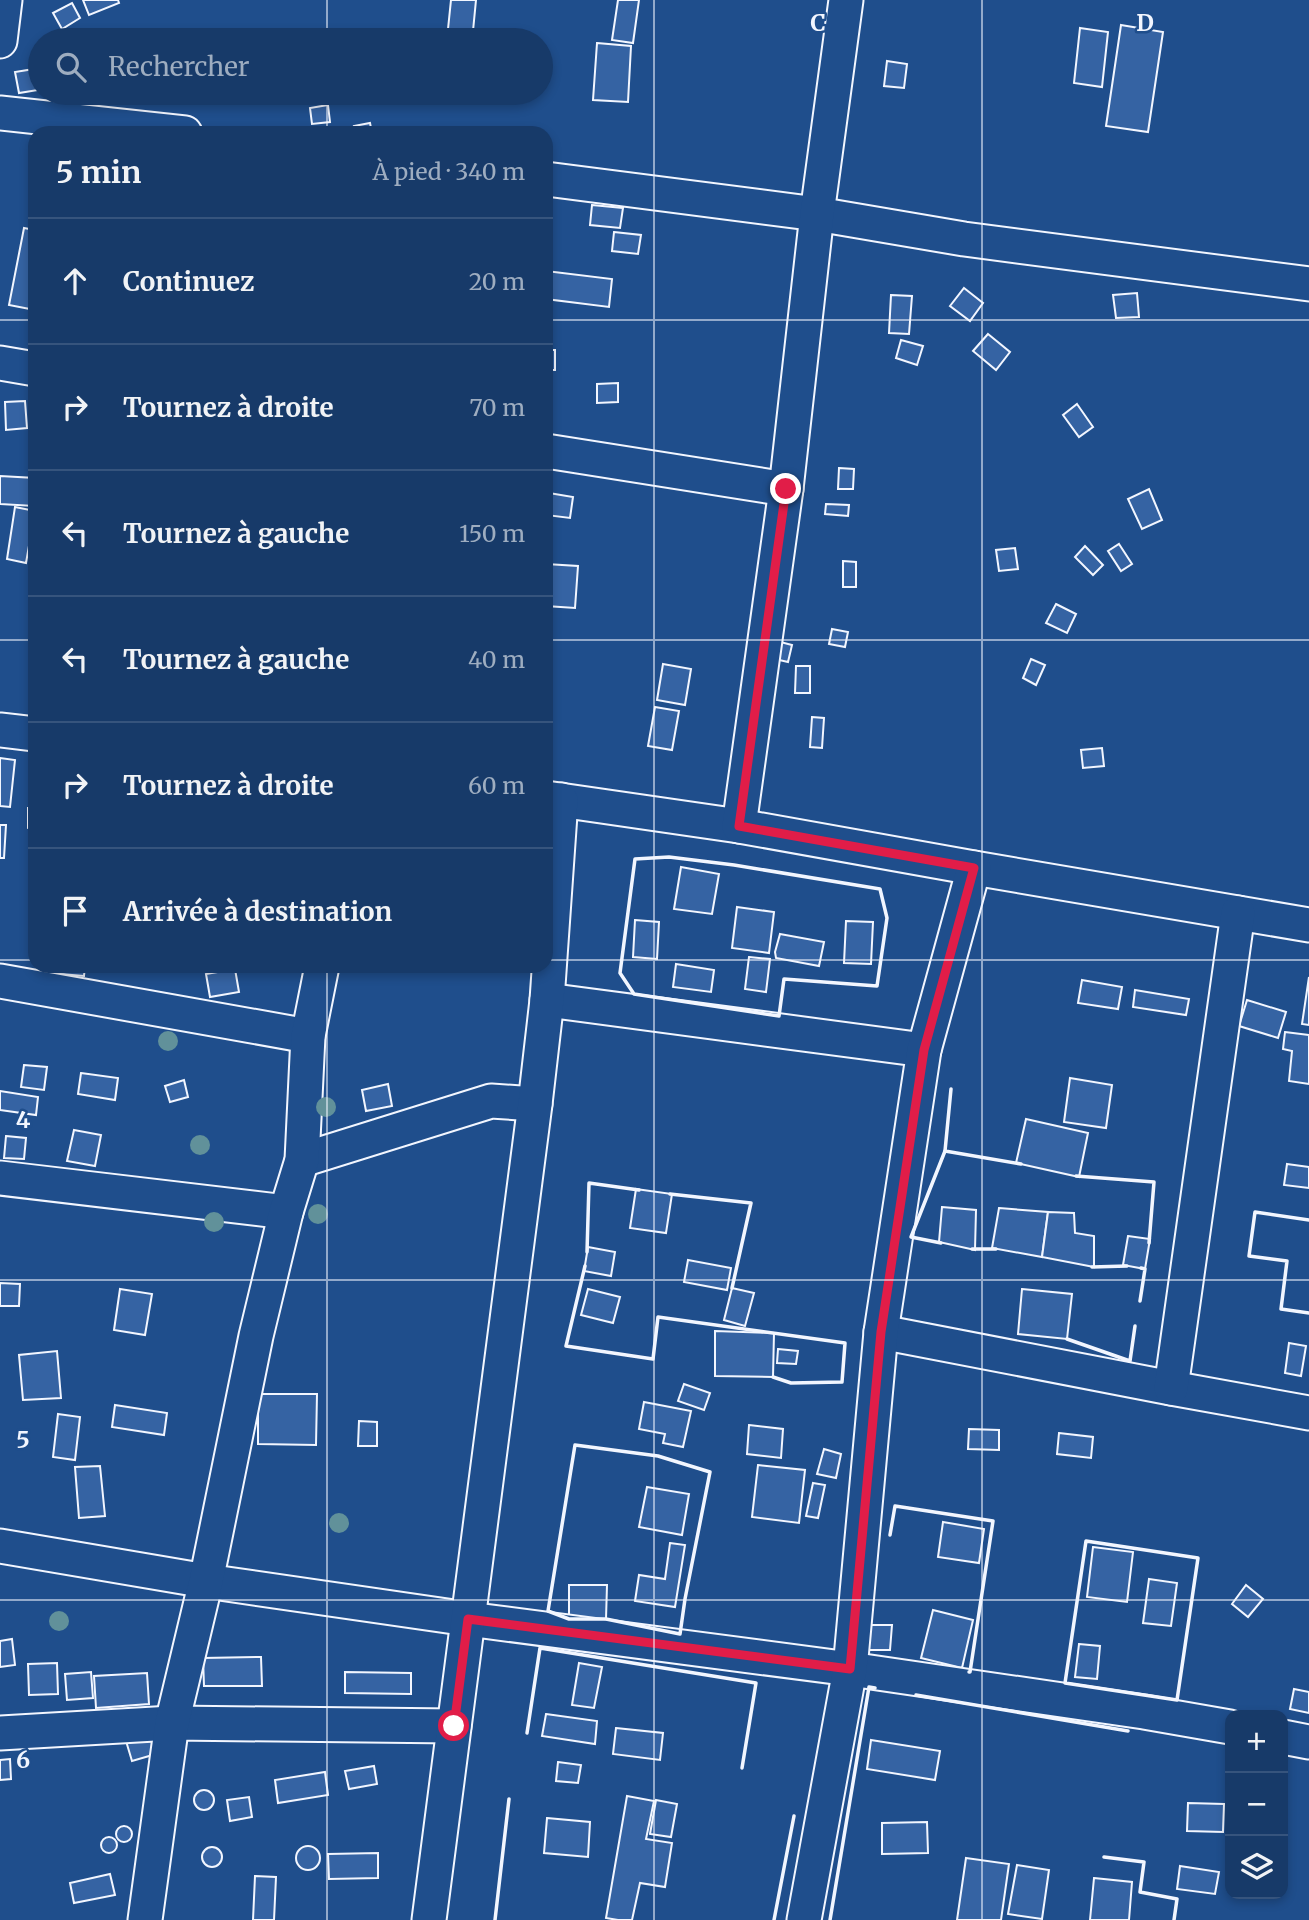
<!DOCTYPE html>
<html lang="fr">
<meta charset="utf-8">
<style>
:root{--surface:#173a69;--page:#244571;--text:#f1f3f6;--muted:#9eadc0;--line:#36547d}
body{margin:0;font-family:Merriweather,serif;background:var(--page);color:var(--text)}
.controls{position:absolute;right:21px;bottom:21px;display:grid;overflow:hidden;border-radius:14px;box-shadow:0 4px 10px #0003}
.controls button{width:63px;height:63px;display:grid;place-items:center;padding:0;border:0;border-bottom:2px solid var(--line);background:var(--surface);color:var(--text);font:35px sans-serif}
.stop{position:absolute;width:21px;height:21px;margin:-16px;border:5px solid #e11d48;border-radius:50%;background:#fff}
.stop.end{background:#e11d48;border-color:#fff;box-shadow:0 2px 7px #0008}
.list{margin:0;padding:0;list-style:none}
h2{display:flex;justify-content:space-between;align-items:center;height:91px;margin:0;padding:0 28px;font-size:30px}
h2 small{font-size:23px;font-weight:400;color:var(--muted)}
.list li{display:grid;grid-template-columns:46px 1fr auto;gap:21px;align-items:center;box-sizing:border-box;height:126px;padding:0 28px;border-top:2px solid var(--line)}
.list b{display:block;font-size:26px;white-space:nowrap}
.list em{font-size:23px;font-style:normal;color:var(--muted)}
.icon{flex:none;width:38px;height:38px;fill:none;stroke:currentColor;stroke-width:2;stroke-linecap:round;stroke-linejoin:round}
.map{position:relative;flex:none;width:1309px;height:1920px;overflow:hidden}
.search{position:absolute;background:var(--surface);box-shadow:0 4px 10px #0003;left:28px;top:28px;width:525px;height:77px;display:flex;align-items:center;gap:18px;box-sizing:border-box;padding:0 24px;border-radius:38px;color:var(--muted);font-size:26px}
.panel{position:absolute;background:var(--surface);box-shadow:0 4px 10px #0003;left:28px;top:126px;width:525px;height:847px;border-radius:21px}
.map>svg:first-child{display:block}
</style>
<div class="map">
<svg width="1309" height="1920" viewBox="0 0 1309 1920">
<rect width="100%" height="100%" fill="#1f4e8c"/>
<g fill="#3563a3" stroke="#f2f6ff" stroke-width="2">
<polygon points="83,0 118,0 119,3 89,15"/>
<polygon points="451,0 476,0 473,31 448,29"/>
<polygon points="618,0 639,0 633,43 612,40"/>
<polygon points="72,3 80,18 62,29 53,13"/>
<polygon points="1121,25 1163,32 1148,132 1106,126"/>
<polygon points="1080,28 1108,32 1102,87 1074,83"/>
<polygon points="597,43 631,46 628,102 593,100"/>
<polygon points="887,61 907,64 904,88 884,86"/>
<polygon points="34,69 38,90 19,93 15,72"/>
<polygon points="464,93 505,93 504,104 464,99"/>
<polygon points="328,105 330,122 312,124 310,108"/>
<polygon points="370,123 372,133 356,133 354,126"/>
<polygon points="592,205 623,208 620,228 590,225"/>
<polygon points="24,228 35,230 35,310 9,305"/>
<polygon points="614,232 641,235 638,254 612,251"/>
<polygon points="546,271 612,279 609,307 546,299"/>
<polygon points="964,288 983,303 970,321 950,306"/>
<polygon points="1137,293 1139,317 1116,318 1113,295"/>
<polygon points="891,295 912,296 909,334 889,333"/>
<polygon points="988,334 1010,352 996,370 973,351"/>
<polygon points="901,340 923,346 917,365 896,358"/>
<rect x="546" y="350" width="9" height="20"/>
<polygon points="618,383 618,402 597,403 597,384"/>
<polygon points="25,401 27,428 6,430 5,402"/>
<polygon points="1077,404 1093,427 1079,437 1063,415"/>
<polygon points="839,468 854,469 853,489 838,489"/>
<polygon points="0,476 35,478 34,506 0,504"/>
<polygon points="1149,489 1162,520 1142,529 1128,499"/>
<polygon points="549,493 573,497 570,518 546,515"/>
<polygon points="826,504 849,505 848,516 825,514"/>
<polygon points="15,507 35,511 26,563 7,559"/>
<polygon points="1119,544 1132,564 1121,571 1108,551"/>
<polygon points="1085,546 1103,565 1093,575 1075,557"/>
<polygon points="1015,548 1018,569 999,571 996,550"/>
<polygon points="843,561 856,562 856,587 843,587"/>
<polygon points="546,564 578,566 575,608 546,606"/>
<polygon points="1056,604 1076,614 1067,633 1046,623"/>
<polygon points="832,629 848,632 845,647 829,644"/>
<polygon points="757,636 792,645 788,662 753,654"/>
<polygon points="1031,659 1045,665 1036,685 1023,678"/>
<polygon points="663,664 691,669 685,705 657,700"/>
<polygon points="796,666 810,666 810,693 795,693"/>
<polygon points="655,707 679,711 672,750 648,746"/>
<polygon points="812,717 824,718 822,748 810,747"/>
<polygon points="1102,748 1104,766 1083,768 1081,750"/>
<polygon points="0,758 15,760 10,807 0,806"/>
<polygon points="28,808 35,808 35,829 28,828"/>
<polygon points="0,825 6,825 4,858 0,858"/>
<polygon points="681,867 719,874 712,914 674,909"/>
<polygon points="737,907 774,912 769,953 732,948"/>
<polygon points="635,920 659,922 657,959 633,957"/>
<polygon points="846,921 873,922 871,964 844,963"/>
<polygon points="780,934 824,942 819,966 776,958 775,952"/>
<polygon points="749,957 770,959 766,992 745,989"/>
<polygon points="676,964 714,970 711,992 673,987"/>
<polygon points="61,966 85,966 84,976 60,974"/>
<polygon points="235,969 239,992 210,997 206,974"/>
<polygon points="1309,977 1309,1025 1302,1024"/>
<polygon points="1082,980 1122,987 1118,1009 1078,1003"/>
<polygon points="1135,990 1189,999 1186,1015 1133,1007"/>
<polygon points="1247,1000 1286,1012 1278,1038 1239,1026"/>
<polygon points="1285,1032 1309,1035 1309,1084 1289,1081 1292,1051 1283,1049"/>
<polygon points="24,1065 47,1067 44,1090 21,1087"/>
<polygon points="81,1073 118,1078 115,1100 78,1094"/>
<polygon points="1070,1078 1112,1085 1106,1128 1064,1122"/>
<polygon points="184,1080 188,1097 170,1102 165,1086"/>
<polygon points="388,1084 392,1106 366,1111 362,1090"/>
<polygon points="0,1091 38,1097 36,1115 0,1110"/>
<polygon points="1026,1119 1088,1133 1079,1177 1016,1163"/>
<polygon points="74,1130 101,1135 95,1166 67,1161"/>
<polygon points="6,1136 26,1138 24,1159 4,1158"/>
<polygon points="1287,1164 1309,1167 1309,1188 1284,1185"/>
<polygon points="636,1189 672,1194 666,1233 630,1228"/>
<polygon points="942,1207 976,1210 975,1250 939,1242"/>
<polygon points="999,1208 1048,1212 1042,1257 992,1248"/>
<polygon points="1048,1212 1074,1213 1075,1233 1094,1236 1094,1267 1042,1257"/>
<polygon points="1128,1236 1150,1239 1145,1269 1123,1265"/>
<polygon points="588,1247 615,1252 611,1276 584,1271"/>
<polygon points="688,1260 731,1268 727,1290 684,1282"/>
<polygon points="0,1283 20,1284 19,1306 0,1306"/>
<polygon points="732,1288 754,1293 745,1326 724,1320"/>
<polygon points="120,1289 152,1294 145,1335 114,1330"/>
<polygon points="588,1289 620,1297 613,1323 581,1315"/>
<polygon points="1022,1289 1072,1294 1067,1339 1018,1334"/>
<polygon points="715,1331 774,1333 773,1377 715,1376"/>
<polygon points="1289,1343 1306,1346 1301,1376 1285,1373"/>
<polygon points="778,1349 798,1351 796,1364 777,1363"/>
<polygon points="57,1351 61,1398 23,1400 19,1355"/>
<polygon points="684,1384 710,1393 704,1410 678,1401"/>
<polygon points="258,1394 317,1394 316,1445 258,1444"/>
<polygon points="644,1402 691,1411 683,1447 663,1443 665,1434 639,1429"/>
<polygon points="115,1405 167,1413 164,1435 112,1427"/>
<polygon points="58,1414 80,1417 75,1460 53,1457"/>
<polygon points="359,1421 377,1422 377,1446 358,1446"/>
<polygon points="749,1425 783,1429 781,1458 747,1454"/>
<polygon points="969,1429 999,1430 999,1450 968,1449"/>
<polygon points="1059,1433 1093,1437 1091,1458 1057,1454"/>
<polygon points="824,1449 841,1454 836,1478 817,1474"/>
<polygon points="758,1465 805,1470 799,1523 752,1517"/>
<polygon points="100,1466 105,1516 79,1518 75,1467"/>
<polygon points="813,1483 825,1485 818,1518 806,1516"/>
<polygon points="647,1487 689,1494 682,1535 639,1527"/>
<polygon points="943,1522 984,1529 979,1563 938,1557"/>
<polygon points="670,1543 685,1545 675,1607 635,1601 639,1575 665,1579"/>
<polygon points="1093,1547 1133,1552 1127,1602 1087,1597"/>
<polygon points="1149,1579 1177,1583 1171,1626 1143,1623"/>
<polygon points="569,1585 607,1585 606,1619 569,1619"/>
<polygon points="1246,1585 1263,1599 1248,1617 1232,1604"/>
<polygon points="933,1610 973,1620 962,1668 921,1658"/>
<polygon points="866,1625 892,1625 890,1650 863,1650"/>
<polygon points="12,1639 15,1665 0,1667 0,1641"/>
<polygon points="1079,1644 1100,1646 1097,1679 1075,1677"/>
<polygon points="261,1657 262,1686 204,1686 203,1658"/>
<polygon points="57,1663 58,1694 29,1695 28,1664"/>
<polygon points="579,1663 602,1667 594,1708 572,1705"/>
<polygon points="91,1672 93,1698 67,1700 65,1674"/>
<polygon points="345,1672 411,1673 411,1694 345,1693"/>
<polygon points="147,1673 149,1704 96,1708 94,1676"/>
<polygon points="1294,1689 1309,1692 1309,1713 1290,1709"/>
<polygon points="546,1714 597,1721 595,1744 542,1736"/>
<polygon points="616,1728 663,1733 660,1760 613,1754"/>
<polygon points="151,1734 156,1754 132,1761 126,1741"/>
<polygon points="871,1740 940,1751 935,1780 867,1769"/>
<polygon points="10,1759 11,1779 0,1780 0,1760"/>
<polygon points="558,1762 581,1765 578,1783 556,1781"/>
<polygon points="374,1766 377,1784 349,1789 345,1771"/>
<polygon points="325,1772 328,1795 278,1803 275,1780"/>
<circle cx="204" cy="1800" r="10"/>
<polygon points="627,1796 654,1801 646,1839 672,1843 665,1887 640,1883 632,1920 618,1920 606,1918"/>
<polygon points="249,1797 252,1817 230,1821 227,1800"/>
<polygon points="656,1800 677,1804 671,1837 650,1834"/>
<polygon points="1188,1803 1224,1804 1223,1832 1187,1831"/>
<polygon points="547,1818 590,1822 588,1857 544,1853"/>
<polygon points="927,1822 928,1853 882,1854 882,1823"/>
<circle cx="124" cy="1834" r="8"/>
<circle cx="109" cy="1845" r="8"/>
<circle cx="308" cy="1858" r="12"/>
<circle cx="212" cy="1857" r="10"/>
<polygon points="378,1853 378,1878 329,1879 328,1854"/>
<polygon points="966,1858 1009,1864 1001,1920 957,1920"/>
<polygon points="1017,1865 1049,1870 1042,1919 1008,1914"/>
<polygon points="1180,1866 1219,1872 1215,1894 1177,1889"/>
<polygon points="110,1874 115,1895 74,1903 70,1883"/>
<polygon points="255,1876 276,1877 274,1920 253,1920"/>
<polygon points="1094,1878 1132,1882 1129,1920 1090,1920"/>
</g>
<g fill="none" stroke-linecap="round" stroke-linejoin="round">
<g stroke="#f2f6ff" stroke-width="37">
<g id="minor">
<polyline points="0,41 5,0"/>
<polyline points="0,113 185,133"/>
<polyline points="546,179 817,214 964,239 1309,284"/>
<polyline points="0,363 35,369"/>
<polyline points="546,451 786,489"/>
<polyline points="0,730 35,734"/>
<polyline points="546,798 739,826 974,868 1309,925"/>
<polyline points="739,826 786,489 817,214 846,0"/>
<polyline points="0,981 308,1036"/>
<polyline points="547,1000 924,1050"/>
<polyline points="302,1160 491,1101 535,1104"/>
<polyline points="0,1178 286,1212"/>
<polyline points="881,1332 1171,1388 1309,1413"/>
<polyline points="1171,1388 1238,913"/>
<polyline points="0,1546 206,1581 468,1619 850,1669 1144,1712 1230,1727"/>
<polyline points="0,1733 172,1723 454,1726"/>
<polyline points="1283,1737 1309,1742"/>
<polyline points="145,1920 172,1723 206,1581 256,1336 286,1212 302,1160 308,1036 322,966"/>
<polyline points="429,1920 535,1104 547,1000 561,800"/>
<polyline points="804,1920 850,1669 881,1332 924,1050 974,868"/>
</g>
</g>
<use href="#minor" stroke="#1f4e8c" stroke-width="33"/>
<g stroke="#f2f6ff" stroke-width="3.5">
<polygon points="669,857 734,865 880,889 887,918 877,986 784,979 779,1016 634,994 620,973 635,859"/>
<polyline points="951,1089 945,1151 1021,1164"/>
<polyline points="1076,1176 1154,1182 1149,1243"/>
<polyline points="670,1194 751,1203 732,1288"/>
<polyline points="1309,1220 1255,1212 1249,1256 1287,1261 1281,1309 1309,1313"/>
<polyline points="941,1243 911,1237 945,1151"/>
<polyline points="972,1249 996,1249"/>
<polyline points="587,1252 589,1183 639,1190"/>
<polyline points="585,1266 566,1346 653,1359 658,1317 845,1343 842,1382 791,1383 773,1377"/>
<polyline points="1092,1267 1127,1266"/>
<polyline points="1140,1301 1145,1269 1141,1268"/>
<polyline points="1067,1339 1130,1361 1135,1326"/>
<polygon points="575,1445 658,1456 710,1472 685,1599 680,1634 606,1619 569,1619 548,1611"/>
<polyline points="890,1535 895,1506 993,1521 970,1672 969,1672"/>
<polygon points="1086,1541 1198,1558 1177,1700 1065,1683"/>
<polyline points="916,1695 1128,1731"/>
<polyline points="527,1733 540,1648 756,1683 742,1768"/>
<polyline points="1104,1857 1144,1862 1140,1892 1177,1899 1174,1920"/>
<polyline points="495,1920 509,1799"/>
<polyline points="774,1920 794,1816"/>
<polyline points="830,1920 869,1687 875,1688"/>
</g>
</g>
<g fill="#61919a">
<circle cx="168" cy="1041" r="10"/>
<circle cx="326" cy="1107" r="10"/>
<circle cx="200" cy="1145" r="10"/>
<circle cx="318" cy="1214" r="10"/>
<circle cx="214" cy="1222" r="10"/>
<circle cx="339" cy="1523" r="10"/>
<circle cx="59" cy="1621" r="10"/>
</g>
<g fill="none" stroke-linecap="round" stroke-linejoin="round">
<polyline stroke="#e11d48" stroke-width="9" points="454,1726 468,1619 850,1669 881,1332 924,1050 974,868 739,826 786,489"/>
</g>
<path fill="none" stroke="#f2f6ff" stroke-width="2" stroke-opacity="0.55" d="M327,0V40M654,0V1920M982,0V1920M327,93V133M0,320H35M546,320H1309M0,640H35M546,640H1309M0,960H35M546,960H1309M327,966V1920M0,1280H1309M0,1600H1309"/>
<g font-size="23" text-anchor="middle" font-weight="bold" fill="#f2f6ff" stroke="#1f4e8c" stroke-width="5" stroke-linejoin="round" paint-order="stroke">
<text x="818" y="31">C</text>
<text x="1145" y="31">D</text>
<text x="23" y="1128">4</text>
<text x="23" y="1448">5</text>
<text x="23" y="1768">6</text>
</g>
</svg>
<div class="controls">
<button>+</button>
<button>−</button>
<button><svg class="icon" aria-label="layers" viewBox="0 0 24 24"><path d="M12 4l9 5-9 5-9-5zM3 14l9 5 9-5"/></svg></button>
</div>
<div class="stop" style="left:454px;top:1726px"></div>
<div class="stop end" style="left:786px;top:489px"></div>
<div class="search"><svg class="icon" aria-label="search" viewBox="0 0 24 24"><circle cx="10" cy="10" r="6"/><path d="M15 15l6 6"/></svg>Rechercher</div>
<section class="panel">
<h2>5 min<small>À pied · 340 m</small></h2>
<ul class="list">
<li><svg class="icon" aria-label="ahead" viewBox="0 0 24 24"><path d="M12 20V5M6 11l6-6 6 6"/></svg><div><b>Continuez</b></div><em>20 m</em></li>
<li><svg class="icon" aria-label="right" viewBox="0 0 24 24"><path d="M7 20v-9h11M14 6l5 5-5 5"/></svg><div><b>Tournez à droite</b></div><em>70 m</em></li>
<li><svg class="icon" aria-label="left" viewBox="0 0 24 24"><path d="M17 20v-9H6M10 6l-5 5 5 5"/></svg><div><b>Tournez à gauche</b></div><em>150 m</em></li>
<li><svg class="icon" aria-label="left" viewBox="0 0 24 24"><path d="M17 20v-9H6M10 6l-5 5 5 5"/></svg><div><b>Tournez à gauche</b></div><em>40 m</em></li>
<li><svg class="icon" aria-label="right" viewBox="0 0 24 24"><path d="M7 20v-9h11M14 6l5 5-5 5"/></svg><div><b>Tournez à droite</b></div><em>60 m</em></li>
<li><svg class="icon" aria-label="arrive" viewBox="0 0 24 24"><path d="M6 21V4h12l-3 4 3 4H6"/></svg><div><b>Arrivée à destination</b></div></li>
</ul>
</section>
</div>
